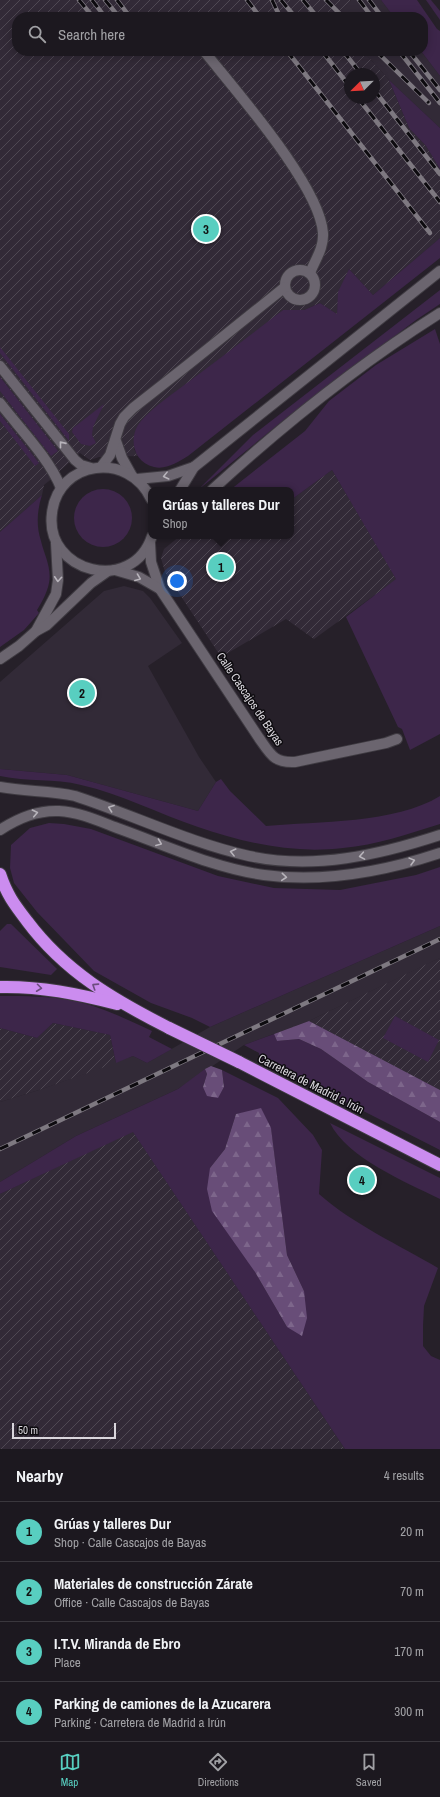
<!DOCTYPE html>
<meta charset="utf-8">
<style>
:root{--surface:#1c181f;--page:#252128;--text:#f1f3f6;--muted:#a0a0a4;--line:#3a373d;--accent:#58cec0}
body{margin:0;font-family:"Archivo Narrow",sans-serif;background:var(--page);color:var(--text)}
.compass{position:absolute;left:344px;top:68px;width:36px;height:36px;border-radius:50%;background:var(--surface);box-shadow:0 2px 10px #0003;rotate:246deg}
.scale{position:absolute;left:12px;bottom:10px;width:104px;box-sizing:border-box;padding-left:4px;border:2px solid #d9d6dc;border-top:0;font-size:11px;line-height:14px;white-space:nowrap;color:#d9d6dc;-webkit-text-stroke:3px #0d0b0f;paint-order:stroke}
.you{position:absolute;left:177px;top:581px;width:14px;height:14px;margin:-10px;border:3px solid #fff;border-radius:50%;background:#1a73e8;box-shadow:0 0 0 6px #1a73e833}
.badge{display:grid;place-items:center;width:26px;height:26px;border-radius:50%;background:var(--accent);color:#111;font-size:13px;font-weight:700}
.pin{position:absolute;translate:-50% -50%;border:2px solid #fff;box-shadow:0 1px 4px #0006}
.popup{position:absolute;left:148px;top:487px;width:146px;height:52px;box-sizing:border-box;display:grid;place-content:center;border-radius:8px;background:var(--surface);filter:drop-shadow(0 1px 3px #0005);font-size:13px;white-space:nowrap;color:var(--muted)}
.popup b{font-size:15px;color:var(--text)}
.popup::after{content:'';position:absolute;left:50%;top:100%;margin-left:-8px;border:8px solid transparent;border-top-color:var(--surface)}
.list{margin:0;padding:0;list-style:none}
h2{display:flex;justify-content:space-between;align-items:center;height:52px;margin:0;padding:0 16px;font-size:17px}
h2 small{font-size:13px;font-weight:400;color:var(--muted)}
.list li{display:grid;grid-template-columns:26px 1fr auto;gap:12px;align-items:center;box-sizing:border-box;height:60px;padding:0 16px;border-top:1px solid var(--line)}
.list b{display:block;font-size:15px;white-space:nowrap}
.list p{margin:0;font-size:13px;white-space:nowrap;color:var(--muted)}
.list em{font-size:13px;font-style:normal;color:var(--muted)}
.icon{flex:none;width:22px;height:22px;fill:none;stroke:currentColor;stroke-width:2;stroke-linecap:round;stroke-linejoin:round}
.map{position:relative;flex:none;width:440px;height:1449px;overflow:hidden}
.search{position:absolute;background:var(--surface);box-shadow:0 2px 10px #0003;left:12px;right:12px;top:12px;height:44px;display:flex;align-items:center;gap:10px;box-sizing:border-box;padding:0 14px;border-radius:16px;color:var(--muted);font-size:15px}
.sheet{height:292px;background:var(--surface)}
nav{display:flex;justify-content:space-around;align-items:center;box-sizing:border-box;height:56px;border-top:1px solid var(--line);background:var(--surface);font-size:11px;color:var(--muted)}
nav a{display:grid;justify-items:center;gap:2px}
nav .on{color:var(--accent)}
.map>svg:first-child{display:block}
</style>
<div class="map">
<svg width="440" height="1449" viewBox="0 0 440 1449">
<defs>
<pattern id="industrial-furrows" width="10" height="10" patternUnits="userSpaceOnUse"><rect width="10" height="10" fill="#322a37"/><path d="M-1 1l2-2M0 10L10 0M9 11l2-2" fill="none" stroke="#4f4853"/></pattern>
<pattern id="forest-firs" width="22" height="20" patternUnits="userSpaceOnUse"><rect width="22" height="20" fill="#684d78"/><path d="M5 1l3.5 6h-7zM16 11l3.5 6h-7z" fill="#7d668b"/></pattern>
</defs>
<rect width="100%" height="100%" fill="#262029"/>
<g fill="#322a37">
<polygon points="350,0 381,0 394,17 333,17 351,1"/>
<polygon points="363,51 421,51 440,76 440,128 389,80"/>
<polygon points="124,586 143,591 150,598 182,643 148,666 199,757 216,782 198,811 67,775 0,769 0,682 104,591"/>
<polygon points="440,926 440,958 309,1021 244,1045 178,1089 76,1136 0,1182 0,1102 42,1089 133,1056 147,1063 210,1027"/>
</g>
<g fill="url(#industrial-furrows)" fill-rule="evenodd">
<path d="M0,0H350L351,2L332,17H17V51H363L389,80L409,128L426,146L440,169V238L373,295L349,269L339,292L337,314L320,303L304,310H283L134,449L138,456L99,457L90,460L80,453L44,485L42,495L0,532ZM350,74H374V98H350Z"/>
<polygon points="332,470 397,579 314,639 286,619 221,657 165,572 161,558 164,549 180,536 291,536 291,500"/>
<polygon points="440,958 440,1090 309,1021 431,962"/>
<polygon points="53,1023 110,1035 116,1063 42,1089 0,1102 0,1028 37,1038"/>
<polygon points="133,1131 345,1449 0,1449 0,1194"/>
</g>
<g fill="#3d264a" fill-rule="evenodd">
<polygon points="381,0 417,0 437,29 440,31 440,76 421,51 423,51 423,17 394,17"/>
<polygon points="426,0 431,0 440,11 440,20"/>
<polygon points="389,80 440,128 440,169 426,146 409,128"/>
<path d="M440,238V258L188,456C178,462 166,470 154,467C132,462 128,436 141,421C155,405 174,393 191,380C222,357 253,333 283,310H304L320,303L337,314L338,292L349,269L373,295Z"/>
<polygon points="440,290 440,304 416,320 285,419 198,490 253,435"/>
<polygon points="435,329 440,344 440,734 410,750 402,729 398,727 346,617 396,579 332,470 291,500 291,490 230,490 305,431 329,401 376,365"/>
<polygon points="0,347 69,434 69,441 0,353"/>
<polygon points="0,377 58,451 51,456 0,391"/>
<polygon points="104,404 93,427 92,435 96,443 90,446 81,444 72,432 73,428"/>
<polygon points="0,414 39,463 35,466 0,421"/>
<circle cx="103" cy="518" r="29"/>
<path d="M42,495C37,510 36,526 41,541C44,554 52,568 49,583C47,593 42,602 37,610L39,613L24,630L0,647V532Z"/>
<path d="M0,769L67,775L198,811L216,782L221,779L230,791L266,826C318,821 395,824 440,796V824C408,834 376,845 343,848C293,854 245,843 198,827C159,814 121,794 81,785C54,778 27,782 0,776Z"/>
<polygon points="49,823 64,824 91,829 218,876 274,888 340,890 416,875 440,867 440,926 210,1027 192,1018 151,1003 94,971 37,912 14,883 10,868 11,845 30,828"/>
<polygon points="7,924 11,924 57,969 51,975 0,967 0,931"/>
<path d="M0,996C25,996 50,996 74,1001C100,1006 128,1020 152,1031L149,1037L172,1049L147,1063L133,1056L116,1063L110,1035L53,1023L37,1038L0,1028Z"/>
<polygon points="395,1016 439,1040 428,1062 383,1038"/>
<polygon points="274,1034 277,1041 299,1039 321,1049 368,1082 440,1122 440,1150 259,1058 259,1053 244,1045"/>
<path d="M205,1069L207,1074L203,1087L218,1097L224,1087L222,1070L278,1098L313,1135L322,1150L319,1194C351,1223 401,1246 438,1268L424,1306L423,1326V1346L431,1356L440,1360V1449H345L133,1132L0,1194V1182L76,1136L178,1089ZM248,1112L271,1129L287,1255L304,1291L287,1327L255,1272L210,1168L225,1149L236,1114Z"/>
<path d="M330,1123L440,1178V1199C406,1182 347,1158 330,1123Z"/>
</g>
<g fill="url(#forest-firs)">
<polygon points="309,1021 440,1090 440,1122 368,1082 321,1049 299,1039 277,1041 274,1034"/>
<polygon points="211,1066 222,1070 224,1087 218,1098 207,1096 203,1087 207,1074 205,1069"/>
<polygon points="261,1108 271,1128 287,1255 304,1291 307,1318 302,1336 287,1327 255,1272 212,1211 207,1189 210,1168 225,1149 236,1114"/>
</g>
<g fill="none" stroke-linecap="round" stroke-linejoin="round">
<g stroke="#3f3b42" stroke-width="12">
<g id="minor">
<path d="M204,51C235,90 320,186 323,233C324,248 315,260 310,273"/>
<circle cx="300" cy="285" r="15"/>
<polyline points="0,366 75,460 81,465 91,468"/>
<path d="M0,403C20,429 49,458 61,488"/>
<polyline points="116,441 122,458 132,476"/>
<polyline points="101,467 110,455 120,424 124,417 133,408 189,364 285,287"/>
<polyline points="137,479 168,476 194,467"/>
<polyline points="180,490 194,467 440,271"/>
<path d="M212,490C283,425 359,364 440,313"/>
<path d="M151,499C129,451 58,460 52,513C44,573 133,595 152,536"/>
<path d="M150,543L151,562L160,589L259,738C271,755 274,763 295,762L386,743L397,739"/>
<polyline points="115,570 139,577 160,589"/>
<polyline points="36,631 56,594 58,580 56,543"/>
<polyline points="0,659 19,646 36,631 47,625 91,583 108,571"/>
<path d="M0,787C25,792 50,790 75,796C133,815 190,843 249,856C314,870 379,855 440,835"/>
<path d="M0,830C18,818 37,810 59,811C80,812 101,822 120,829C167,846 214,868 264,875C324,883 383,872 440,853"/>
</g>
</g>
<g stroke="#3f3b42" stroke-width="14">
<g id="highway">
<path d="M0,874C7,895 14,904 27,921C65,972 114,1000 169,1028"/>
<path d="M0,987C40,986 78,994 117,1004"/>
<polyline points="239,1062 440,1165"/>
</g>
</g>
<use href="#minor" stroke="#6b656f" stroke-width="10"/>
<use href="#highway" stroke="#cb8cef" stroke-width="12"/>
<g stroke="#7e7981" stroke-width="4.5">
<g id="rail">
<polyline points="79,0 93,17"/>
<polyline points="92,0 105,17"/>
<polyline points="105,0 119,17"/>
<polyline points="117,0 130,17"/>
<polyline points="247,0 260,17"/>
<polyline points="272,0 280,17"/>
<polyline points="281,0 295,17"/>
<polyline points="303,0 317,17"/>
<polyline points="326,0 343,17"/>
<polyline points="359,0 372,17"/>
<polyline points="369,0 382,17"/>
<polyline points="287,51 430,233"/>
<polyline points="322,51 350,87"/>
<polyline points="343,51 361,74"/>
<polyline points="376,51 429,103"/>
<polyline points="399,51 440,103"/>
<polyline points="409,51 440,90"/>
<polyline points="374,90 440,174"/>
<polyline points="358,98 440,202"/>
<polyline points="0,1149 440,939"/>
</g>
</g>
<use href="#rail" stroke="#0d0b0f" stroke-width="3" stroke-dasharray="9" stroke-linecap="butt"/>
<g stroke="#3f3b42" stroke-width="14" stroke-linecap="butt">
<polyline id="highway-bridge" points="169,1028 239,1062"/>
</g>
<use href="#highway-bridge" stroke="#cb8cef" stroke-width="12"/>
</g>
<defs><path id="oneway-chevron" d="M-2-3.5L2.5 0L-2 3.5" fill="none" stroke-width="1.6" stroke-linecap="round" stroke-linejoin="round"/></defs>
<g stroke="#b8b4bb">
<use href="#oneway-chevron" transform="translate(62 444) rotate(-129)"/>
<use href="#oneway-chevron" transform="translate(166 476) rotate(166)"/>
<use href="#oneway-chevron" transform="translate(138 578) rotate(21)"/>
<use href="#oneway-chevron" transform="translate(58 579) rotate(94)"/>
<use href="#oneway-chevron" transform="translate(111 808) rotate(-160)"/>
<use href="#oneway-chevron" transform="translate(35 813) rotate(-12)"/>
<use href="#oneway-chevron" transform="translate(159 843) rotate(21)"/>
<use href="#oneway-chevron" transform="translate(233 852) rotate(-166)"/>
<use href="#oneway-chevron" transform="translate(362 856) rotate(170)"/>
<use href="#oneway-chevron" transform="translate(412 861) rotate(-15)"/>
<use href="#oneway-chevron" transform="translate(284 877) rotate(5)"/>
</g>
<g stroke="#6c4c7f">
<use href="#oneway-chevron" transform="translate(95 986) rotate(-147)"/>
<use href="#oneway-chevron" transform="translate(39 988) rotate(7)"/>
</g>
<g text-anchor="middle" dominant-baseline="central" stroke-width="3" stroke-linejoin="round" paint-order="stroke">
<g font-size="12" fill="#d9d6dc" stroke="#0d0b0f">
<text transform="translate(250 699) rotate(56)">Calle Cascajos de Bayas</text>
<text transform="translate(311 1084) rotate(27)">Carretera de Madrid a Irún</text>
</g>
</g>
</svg>
<svg class="compass" viewBox="-18 -18 36 36"><path d="M0-13l5 13h-10z" fill="#e53935"/><path d="M0 13l5-13h-10z" fill="#a0a0a4"/></svg>
<div class="scale">50 m</div>
<div class="you"></div>
<div class="pin badge" style="left:221px;top:567px">1</div>
<div class="popup"><b>Grúas y talleres Dur</b>Shop</div>
<div class="pin badge" style="left:82px;top:693px">2</div>
<div class="pin badge" style="left:206px;top:229px">3</div>
<div class="pin badge" style="left:362px;top:1180px">4</div>
<div class="search"><svg class="icon" aria-label="search" viewBox="0 0 24 24"><circle cx="10" cy="10" r="6"/><path d="M15 15l6 6"/></svg>Search here</div>
</div>
<section class="sheet">
<h2>Nearby<small>4 results</small></h2>
<ul class="list">
<li><span class="badge">1</span><div><b>Grúas y talleres Dur</b><p>Shop · Calle Cascajos de Bayas</p></div><em>20 m</em></li>
<li><span class="badge">2</span><div><b>Materiales de construcción Zárate</b><p>Office · Calle Cascajos de Bayas</p></div><em>70 m</em></li>
<li><span class="badge">3</span><div><b>I.T.V. Miranda de Ebro</b><p>Place</p></div><em>170 m</em></li>
<li><span class="badge">4</span><div><b>Parking de camiones de la Azucarera</b><p>Parking · Carretera de Madrid a Irún</p></div><em>300 m</em></li>
</ul>
</section>
<nav>
<a class="on"><svg class="icon" aria-label="map" viewBox="0 0 24 24"><path d="M3 6l6-2 6 2 6-2v14l-6 2-6-2-6 2zM9 4v14M15 6v14"/></svg>Map</a>
<a><svg class="icon" aria-label="directions" viewBox="0 0 24 24"><path d="M12 3l9 9-9 9-9-9zM9 14v-3h6M13 9l2 2-2 2"/></svg>Directions</a>
<a><svg class="icon" aria-label="saved" viewBox="0 0 24 24"><path d="M7 4h10v16l-5-4-5 4z"/></svg>Saved</a>
</nav>
